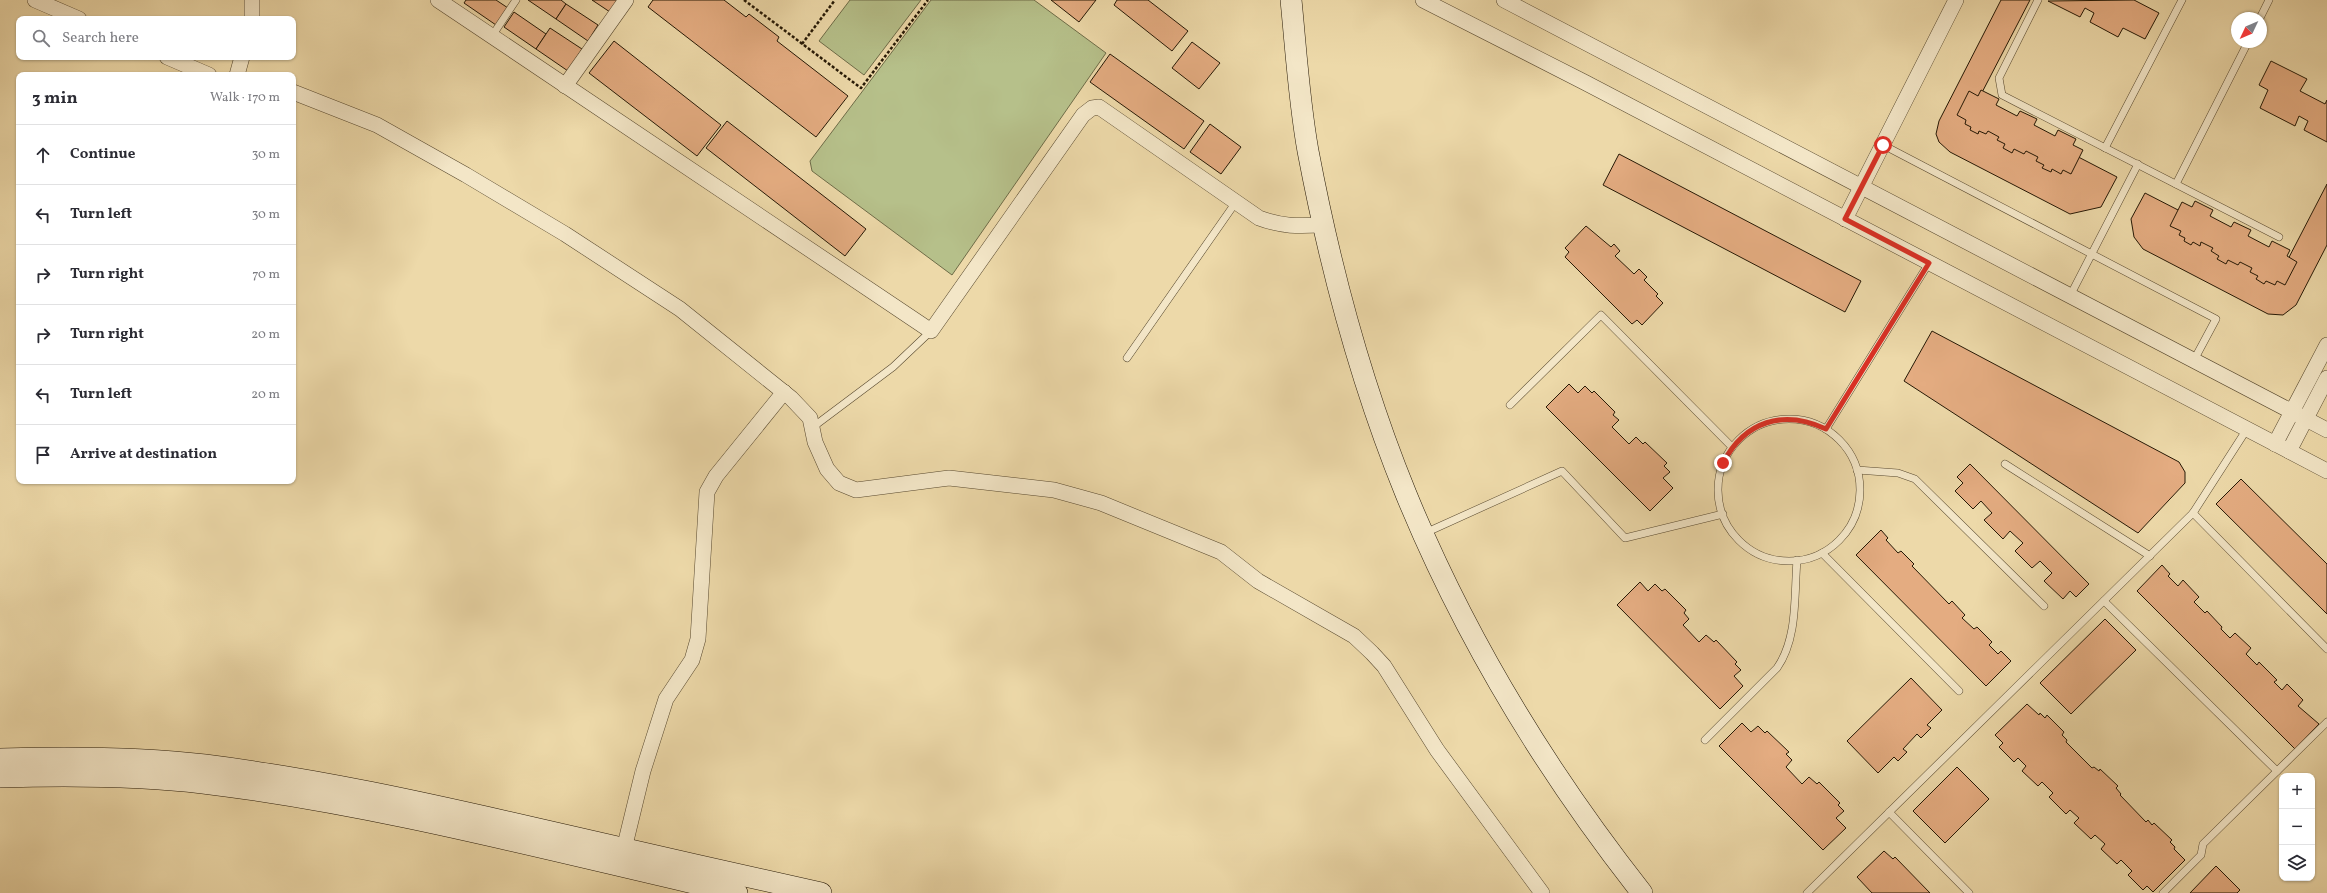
<!DOCTYPE html>
<meta charset="utf-8">
<style>
:root{--surface:#fff;--page:#f2f2f3;--text:#2b2b33;--muted:#7c7c81;--line:#e1e1e2}
body{margin:0;font-family:Vollkorn,serif;background:var(--page);color:var(--text)}
.controls{position:absolute;right:12px;bottom:12px;display:grid;overflow:hidden;border-radius:8px;box-shadow:0 1px 3px #0004}
.controls button{width:36px;height:36px;display:grid;place-items:center;padding:0;border:0;border-bottom:1px solid var(--line);background:var(--surface);color:var(--text);font:20px sans-serif}
.compass{position:absolute;left:2231px;top:12px;width:36px;height:36px;border-radius:50%;background:var(--surface);box-shadow:0 1px 3px #0004;rotate:226deg}
.stop{position:absolute;width:12px;height:12px;margin:-9px;border:3px solid #d93025;border-radius:50%;background:#fff}
.stop.end{background:#d93025;border-color:#fff;box-shadow:0 1px 4px #0008}
.list{margin:0;padding:0;list-style:none}
h2{display:flex;justify-content:space-between;align-items:center;height:52px;margin:0;padding:0 16px;font-size:17px}
h2 small{font-size:13px;font-weight:400;color:var(--muted)}
.list li{display:grid;grid-template-columns:26px 1fr auto;gap:12px;align-items:center;box-sizing:border-box;height:60px;padding:0 16px;border-top:1px solid var(--line)}
.list b{display:block;font-size:15px;white-space:nowrap}
.list em{font-size:13px;font-style:normal;color:var(--muted)}
.icon{flex:none;width:22px;height:22px;fill:none;stroke:currentColor;stroke-width:2;stroke-linecap:round;stroke-linejoin:round}
.map{position:relative;flex:none;width:2327px;height:893px;overflow:hidden}
.search{position:absolute;background:var(--surface);box-shadow:0 1px 3px #0004;left:16px;top:16px;width:280px;height:44px;display:flex;align-items:center;gap:10px;box-sizing:border-box;padding:0 14px;border-radius:8px;color:var(--muted);font-size:15px}
.panel{position:absolute;background:var(--surface);box-shadow:0 1px 3px #0004;left:16px;top:72px;width:280px;height:412px;border-radius:8px}
.map>svg:first-child{display:block}
</style>
<div class="map">
<svg width="2327" height="893" viewBox="0 0 2327 893">
<rect width="100%" height="100%" fill="#edd9a9"/>
<filter id="stains"><feTurbulence type="fractalNoise" baseFrequency=".005" numOctaves="4"/><feColorMatrix values="0 0 0 0 .2 0 0 0 0 .09 0 0 0 0 .02 0 0 0 .5 -.17"/></filter>
<radialGradient id="worn" r=".72"><stop offset=".6" stop-color="#630" stop-opacity="0"/><stop offset="1" stop-color="#630" stop-opacity=".3"/></radialGradient>
<g fill="#b6c08a" stroke="#6e6c48">
<polygon points="850,0 921,0 864,75 819,41"/>
<polygon points="931,0 1034,0 1106,53 952,275 812,171 810,161"/>
</g>
<g fill="#e4ac81" stroke="#251805">
<polygon points="466,0 496,0 508,8 496,25 464,3"/>
<polygon points="528,0 561,0 566,4 556,19"/>
<polygon points="592,0 619,0 610,12"/>
<polygon points="653,0 724,0 746,17 749,14 779,37 777,41 848,96 816,137 648,7"/>
<polygon points="1051,0 1096,0 1079,22"/>
<polygon points="1117,0 1148,0 1188,31 1172,51 1114,5"/>
<polygon points="2001,0 2030,0 1976,104 2117,177 2101,207 2070,214 1950,152 1939,142 1936,134 1939,121"/>
<polygon points="2134,0 2159,13 2145,39 2123,28 2118,37 2090,22 2094,13 2085,8 2080,17 2048,1"/>
<polygon points="566,4 598,25 588,41 556,19"/>
<polygon points="514,12 546,34 536,49 504,27"/>
<polygon points="550,28 582,49 568,71 536,49"/>
<polygon points="614,41 721,125 697,156 589,73"/>
<polygon points="1192,42 1220,63 1199,89 1172,68"/>
<polygon points="1110,54 1204,121 1184,149 1090,82"/>
<polygon points="2271,61 2307,79 2300,91 2325,104 2327,100 2327,142 2304,130 2308,121 2299,116 2295,126 2260,108 2268,90 2259,85"/>
<polygon points="1981,90 1999,99 1996,105 2017,116 2020,111 2037,119 2034,125 2055,136 2058,130 2076,139 2073,145 2083,150 2071,174 2063,170 2061,174 2052,169 2051,172 2042,168 2044,165 2036,161 2038,157 2026,151 2024,154 2014,149 2012,153 2003,148 2005,144 1997,140 1999,137 1988,131 1986,134 1979,131 1978,134 1970,130 1971,127 1965,124 1966,120 1957,115 1969,91 1978,96"/>
<polygon points="727,121 866,229 845,256 706,148"/>
<polygon points="1210,124 1241,147 1221,174 1190,152"/>
<polygon points="1619,154 1861,281 1845,312 1603,185"/>
<polygon points="2327,184 2327,245 2296,305 2283,315 2268,314 2143,249 2134,237 2131,219 2145,193 2285,265"/>
<polygon points="2195,201 2213,210 2210,216 2231,227 2234,222 2251,230 2248,236 2269,247 2272,241 2290,250 2287,256 2297,262 2285,285 2277,281 2275,285 2266,281 2264,284 2256,279 2258,276 2250,272 2252,268 2240,262 2238,265 2228,260 2226,264 2217,259 2219,256 2211,251 2213,248 2201,242 2200,246 2193,242 2191,245 2184,241 2185,238 2179,235 2181,231 2170,226 2182,202 2192,207"/>
<polygon points="1586,226 1611,247 1614,244 1620,251 1615,256 1634,274 1639,269 1647,277 1644,280 1658,294 1656,296 1663,303 1642,325 1637,320 1632,324 1565,257 1569,252 1565,248"/>
<polygon points="1932,331 2179,462 2185,472 2185,483 2138,533 1904,381"/>
<polygon points="1569,384 1578,393 1585,386 1592,393 1594,391 1615,412 1613,415 1619,420 1612,427 1629,444 1636,437 1643,444 1645,442 1667,463 1664,466 1670,472 1663,478 1673,488 1650,511 1546,407"/>
<polygon points="1970,464 2089,584 2076,597 2070,591 2063,599 2044,581 2052,573 2040,561 2032,568 2015,551 2023,543 2010,531 2003,539 1984,520 1992,513 1981,501 1973,509 1955,491 1963,483 1957,477"/>
<polygon points="2241,479 2327,564 2327,614 2216,504"/>
<polygon points="1881,530 1888,538 1886,540 1898,553 1901,551 1914,564 1912,566 1949,604 1952,601 1965,615 1962,618 1974,629 1977,627 1992,642 1989,645 1998,654 2001,651 2011,661 1986,686 1856,555"/>
<polygon points="2162,565 2170,574 2168,576 2178,586 2183,580 2199,597 2194,602 2205,613 2207,611 2222,627 2221,629 2230,638 2235,633 2251,648 2246,654 2257,665 2259,662 2277,680 2274,682 2282,690 2287,684 2303,700 2298,706 2319,724 2295,749 2137,591"/>
<polygon points="1640,582 1648,591 1655,584 1662,591 1665,589 1686,610 1684,613 1689,619 1683,625 1699,642 1706,635 1714,642 1716,640 1737,662 1735,664 1741,670 1734,676 1743,686 1720,709 1617,605"/>
<polygon points="2105,619 2136,650 2071,714 2040,683"/>
<polygon points="1911,678 1942,710 1927,725 1931,728 1921,738 1917,734 1903,749 1907,752 1898,761 1894,757 1878,773 1847,741"/>
<polygon points="2027,704 2039,715 2040,713 2045,718 2047,715 2064,732 2062,735 2067,740 2066,742 2092,768 2094,767 2099,771 2100,769 2118,786 2116,788 2121,794 2120,795 2146,822 2148,820 2152,825 2154,823 2172,840 2170,842 2175,847 2174,849 2185,860 2153,892 2147,886 2143,890 2128,875 2132,871 2121,860 2117,864 2101,849 2105,844 2095,835 2091,839 2074,823 2079,818 2070,810 2066,814 2049,797 2053,793 2042,782 2038,786 2022,771 2026,766 2018,758 2014,762 1999,747 2003,743 1995,735"/>
<polygon points="1742,723 1751,732 1758,726 1765,733 1767,731 1789,752 1786,754 1792,760 1786,767 1802,784 1809,777 1817,784 1819,782 1840,803 1838,805 1844,811 1836,818 1846,828 1823,850 1719,746"/>
<polygon points="1957,767 1989,799 1945,843 1913,811"/>
<polygon points="1884,851 1893,859 1895,857 1930,893 1872,893 1857,877"/>
<polygon points="2216,866 2240,890 2237,893 2190,893"/>
</g>
<g fill="none" stroke-linecap="round" stroke-linejoin="round">
<g stroke="#57482e" stroke-width="8">
<g id="lane">
<polyline points="2038,0 1999,78 2002,95 2279,237"/>
<polyline points="2260,18 2269,0"/>
<polyline points="492,36 516,0"/>
<polyline points="1883,145 2216,319 2194,360"/>
<polyline points="2105,148 2182,0"/>
<polyline points="2176,184 2248,42"/>
<polyline points="2070,296 2138,164"/>
<polyline points="1127,358 1236,202"/>
<polyline points="1510,405 1601,315 1732,447"/>
<circle cx="1789" cy="490" r="71"/>
<polyline points="813,427 893,367 931,331"/>
<polyline points="1826,429 1929,263"/>
<polyline points="2005,464 2150,556"/>
<polyline points="1857,470 1898,473 1915,479 2044,606"/>
<polyline points="2193,513 2247,429"/>
<polyline points="1425,533 1562,471 1625,538 1723,514"/>
<polyline points="1822,553 1959,691"/>
<polyline points="2104,601 2277,771"/>
<path d="M1705,740L1777,668C1798,638 1794,596 1797,560"/>
<polyline points="1889,812 1969,893"/>
<polyline points="1807,893 2193,513 2327,649"/>
<polyline points="2163,893 2201,855 2203,844 2327,722"/>
</g>
</g>
<g stroke="#57482e" stroke-width="16">
<g id="street">
<polyline points="35,0 79,19"/>
<path d="M438,0L931,331L1083,115L1092,108L1099,107L1259,218C1283,227 1299,226 1324,225"/>
<polyline points="1423,0 1586,83 2327,471"/>
<polyline points="1504,0 2327,430"/>
<polyline points="252,19 252,0"/>
<polyline points="167,57 209,75"/>
<polyline points="237,75 242,57"/>
<polyline points="565,86 626,0"/>
<polyline points="293,92 377,125 466,175 565,234 680,309 791,398 810,418 815,442 827,469 839,483 856,490 949,478 1054,490 1101,503 1221,552 1258,581 1354,636 1372,653 1384,666 1437,750 1542,893"/>
<polyline points="1845,219 1956,0"/>
<polyline points="2275,444 2327,345"/>
<polyline points="2289,451 2327,378"/>
<polyline points="624,849 643,771 666,699 692,660 698,639 707,492 716,476 784,392"/>
</g>
</g>
<g stroke="#251805" stroke-width="22">
<g id="secondary">
<path d="M1291,0C1296,50 1299,101 1308,151C1330,267 1361,384 1406,494C1465,638 1546,771 1642,893"/>
<path d="M0,759C68,757 137,757 205,765C317,779 425,803 534,828C630,850 725,872 821,893"/>
<path d="M0,777C67,775 136,775 203,783C383,805 559,853 737,893"/>
</g>
</g>
<g stroke="#251805" stroke-width="2.5" stroke-dasharray="3 2" stroke-linecap="butt">
<polyline points="744,0 861,88 928,0"/>
<polyline points="802,44 835,0"/>
</g>
<use href="#lane" stroke="#f3e6c7" stroke-width="7"/>
<use href="#street" stroke="#f3e6c7" stroke-width="15"/>
<use href="#secondary" stroke="#f3e6c7" stroke-width="21"/>
</g>
<g fill="none" stroke-linecap="round" stroke-linejoin="round">
<path stroke="#d93025" stroke-width="5" d="M1723,463C1745,421 1783,409 1826,429L1929,263L1845,219L1883,145"/>
</g>
<rect width="100%" height="100%" filter="url(#stains)"/>
<rect width="100%" height="100%" fill="url(#worn)"/>
</svg>
<div class="controls">
<button>+</button>
<button>−</button>
<button><svg class="icon" aria-label="layers" viewBox="0 0 24 24"><path d="M12 4l9 5-9 5-9-5zM3 14l9 5 9-5"/></svg></button>
</div>
<svg class="compass" viewBox="-18 -18 36 36"><path d="M0-13l5 13h-10z" fill="#e53935"/><path d="M0 13l5-13h-10z" fill="#7c7c81"/></svg>
<div class="stop" style="left:1883px;top:145px"></div>
<div class="stop end" style="left:1723px;top:463px"></div>
<div class="search"><svg class="icon" aria-label="search" viewBox="0 0 24 24"><circle cx="10" cy="10" r="6"/><path d="M15 15l6 6"/></svg>Search here</div>
<section class="panel">
<h2>3 min<small>Walk · 170 m</small></h2>
<ul class="list">
<li><svg class="icon" aria-label="ahead" viewBox="0 0 24 24"><path d="M12 20V5M6 11l6-6 6 6"/></svg><div><b>Continue</b></div><em>30 m</em></li>
<li><svg class="icon" aria-label="left" viewBox="0 0 24 24"><path d="M17 20v-9H6M10 6l-5 5 5 5"/></svg><div><b>Turn left</b></div><em>30 m</em></li>
<li><svg class="icon" aria-label="right" viewBox="0 0 24 24"><path d="M7 20v-9h11M14 6l5 5-5 5"/></svg><div><b>Turn right</b></div><em>70 m</em></li>
<li><svg class="icon" aria-label="right" viewBox="0 0 24 24"><path d="M7 20v-9h11M14 6l5 5-5 5"/></svg><div><b>Turn right</b></div><em>20 m</em></li>
<li><svg class="icon" aria-label="left" viewBox="0 0 24 24"><path d="M17 20v-9H6M10 6l-5 5 5 5"/></svg><div><b>Turn left</b></div><em>20 m</em></li>
<li><svg class="icon" aria-label="arrive" viewBox="0 0 24 24"><path d="M6 21V4h12l-3 4 3 4H6"/></svg><div><b>Arrive at destination</b></div></li>
</ul>
</section>
</div>
